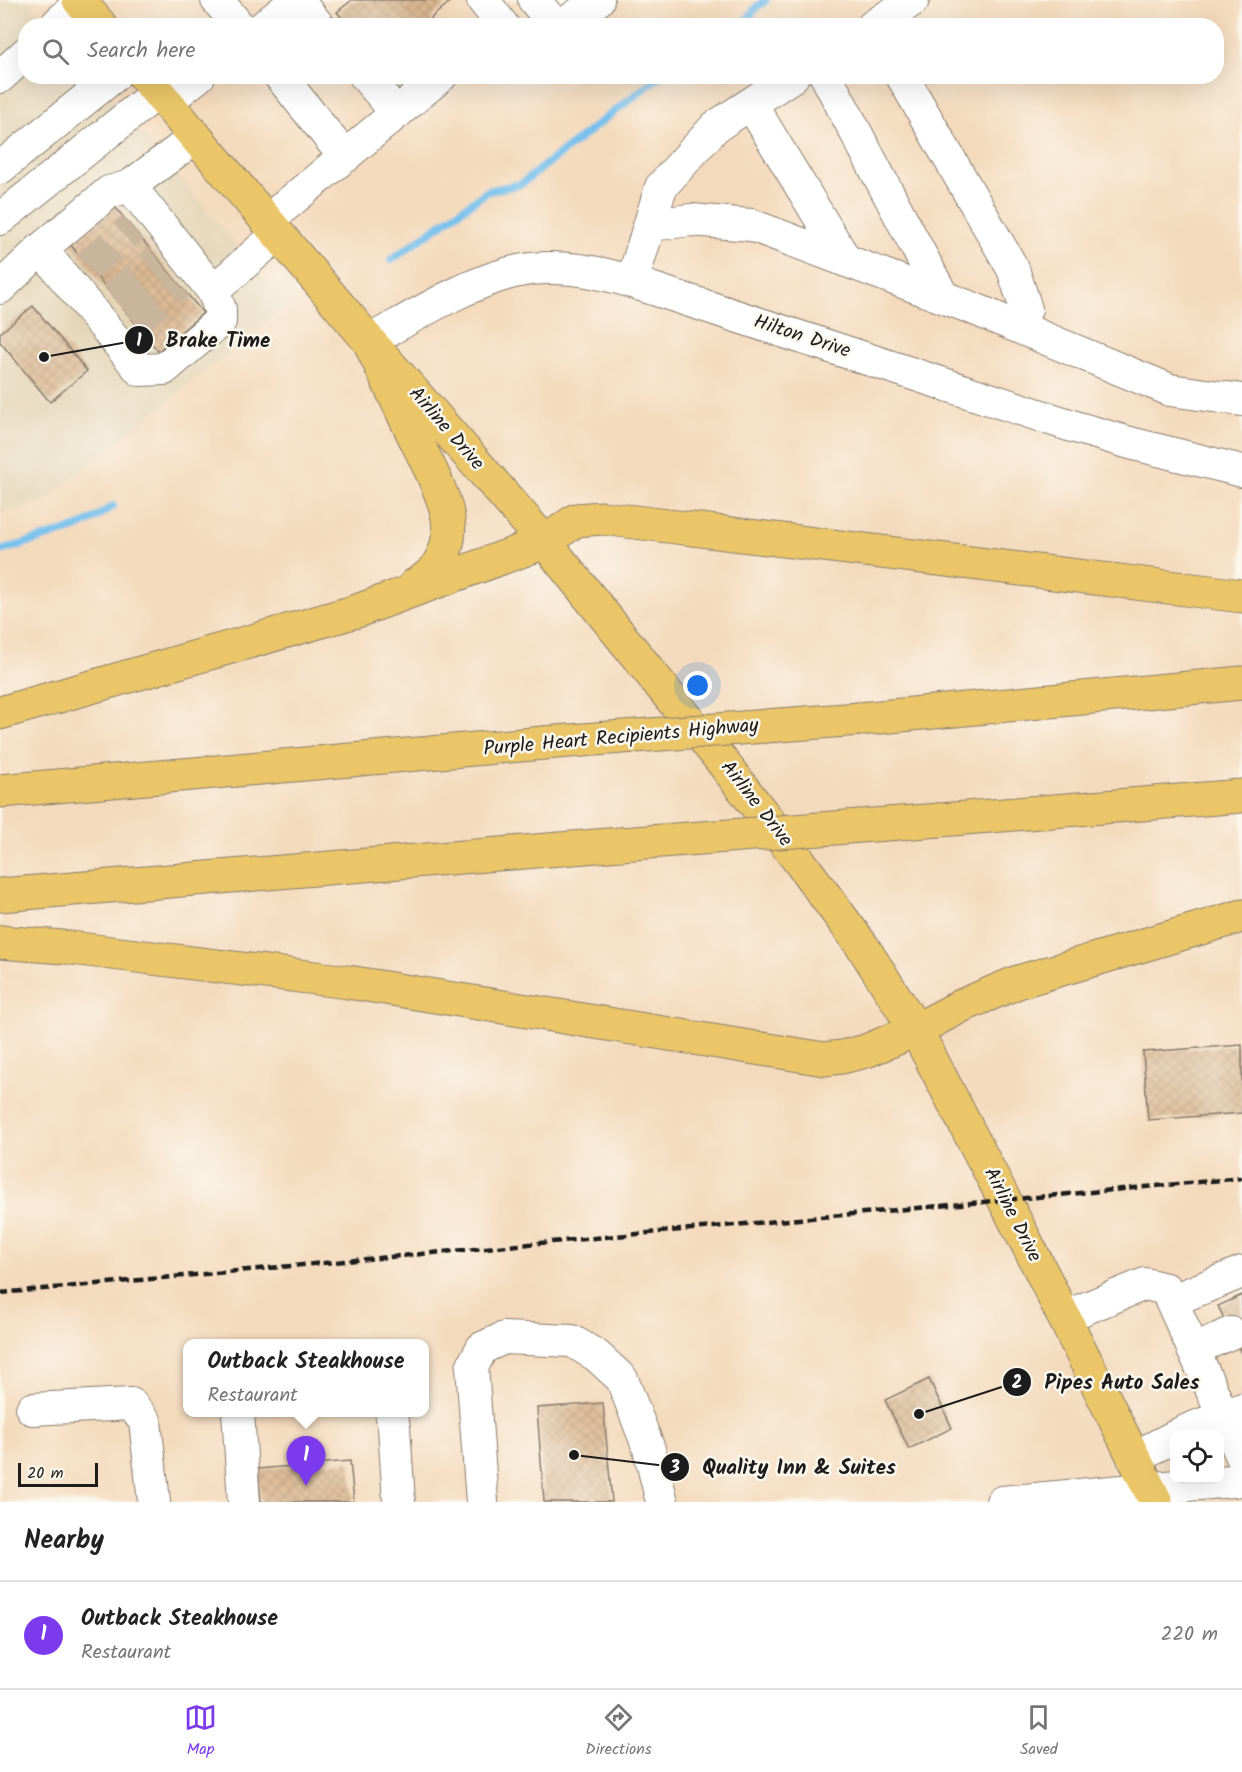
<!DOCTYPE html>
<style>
:root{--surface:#fff;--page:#f6f6f6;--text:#222;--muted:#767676;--line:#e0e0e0;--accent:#7c3aed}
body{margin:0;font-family:Kalam,sans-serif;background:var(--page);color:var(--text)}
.controls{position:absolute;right:18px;bottom:18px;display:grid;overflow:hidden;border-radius:12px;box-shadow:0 6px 24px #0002}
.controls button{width:54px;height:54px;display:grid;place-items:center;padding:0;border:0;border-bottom:2px solid var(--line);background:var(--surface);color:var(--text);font:30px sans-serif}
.scale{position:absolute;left:18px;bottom:15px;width:80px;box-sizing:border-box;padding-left:6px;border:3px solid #1c1c1c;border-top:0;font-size:16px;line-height:21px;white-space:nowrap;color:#1c1c1c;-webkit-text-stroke:4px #fbf7ec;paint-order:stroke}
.you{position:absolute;left:698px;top:686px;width:21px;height:21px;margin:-15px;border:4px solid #fff;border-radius:50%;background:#1a73e8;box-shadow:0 0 0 9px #1a73e833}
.badge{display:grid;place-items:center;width:39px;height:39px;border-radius:50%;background:var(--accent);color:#fff;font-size:20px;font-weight:700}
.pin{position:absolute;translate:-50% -50px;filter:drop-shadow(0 2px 3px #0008)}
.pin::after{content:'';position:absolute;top:32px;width:21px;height:18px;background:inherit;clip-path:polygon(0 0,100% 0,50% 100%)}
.popup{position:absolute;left:183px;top:1339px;width:246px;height:78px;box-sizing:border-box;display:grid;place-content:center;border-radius:12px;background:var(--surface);filter:drop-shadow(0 2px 4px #0005);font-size:20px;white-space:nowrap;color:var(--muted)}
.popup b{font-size:22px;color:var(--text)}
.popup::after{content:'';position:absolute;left:50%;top:100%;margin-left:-12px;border:12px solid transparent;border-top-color:var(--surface)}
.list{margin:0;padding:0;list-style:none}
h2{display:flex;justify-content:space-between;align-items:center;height:78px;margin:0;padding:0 24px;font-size:26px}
h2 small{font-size:20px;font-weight:400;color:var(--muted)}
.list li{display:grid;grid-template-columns:39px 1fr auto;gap:18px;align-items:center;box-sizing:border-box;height:108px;padding:0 24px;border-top:2px solid var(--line)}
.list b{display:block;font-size:22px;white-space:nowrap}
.list p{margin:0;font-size:20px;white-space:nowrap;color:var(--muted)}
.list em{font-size:20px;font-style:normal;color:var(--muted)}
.icon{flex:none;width:33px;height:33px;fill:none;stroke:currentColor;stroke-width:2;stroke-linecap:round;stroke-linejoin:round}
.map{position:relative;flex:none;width:1242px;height:1502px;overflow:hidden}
.search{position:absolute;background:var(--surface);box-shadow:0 6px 24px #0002;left:18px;right:18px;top:18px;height:66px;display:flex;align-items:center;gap:15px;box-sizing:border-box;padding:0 21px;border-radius:24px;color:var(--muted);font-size:22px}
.sheet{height:186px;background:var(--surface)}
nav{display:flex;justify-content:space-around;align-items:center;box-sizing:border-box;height:84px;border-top:2px solid var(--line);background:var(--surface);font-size:16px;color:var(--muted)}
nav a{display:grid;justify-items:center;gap:3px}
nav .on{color:var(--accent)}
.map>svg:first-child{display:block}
</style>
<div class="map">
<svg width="1242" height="1502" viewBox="0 0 1242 1502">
<defs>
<pattern id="building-cross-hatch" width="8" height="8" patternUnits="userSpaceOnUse" patternTransform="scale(1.5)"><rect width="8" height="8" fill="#dbb892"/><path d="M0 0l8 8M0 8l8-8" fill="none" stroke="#bb9e7d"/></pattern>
</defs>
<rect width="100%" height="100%" fill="#fbf7ec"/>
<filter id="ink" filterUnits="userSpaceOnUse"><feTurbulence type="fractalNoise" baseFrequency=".0167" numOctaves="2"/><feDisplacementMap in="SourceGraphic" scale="12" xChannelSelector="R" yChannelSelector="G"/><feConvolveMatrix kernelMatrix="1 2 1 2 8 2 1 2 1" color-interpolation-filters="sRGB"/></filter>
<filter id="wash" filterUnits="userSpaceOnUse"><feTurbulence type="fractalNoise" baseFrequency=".008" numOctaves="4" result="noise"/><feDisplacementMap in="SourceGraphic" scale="24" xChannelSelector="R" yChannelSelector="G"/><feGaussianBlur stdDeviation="1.35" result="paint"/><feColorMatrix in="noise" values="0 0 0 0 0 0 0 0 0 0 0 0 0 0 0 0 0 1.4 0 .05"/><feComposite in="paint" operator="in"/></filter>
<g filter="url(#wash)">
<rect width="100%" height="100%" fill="#f4dabc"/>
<polygon fill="#e4d5b7" points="0,0 29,0 50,25 26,26 26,76 94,77 287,305 41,503 0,515"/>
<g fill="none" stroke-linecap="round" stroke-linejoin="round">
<g stroke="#73c0ed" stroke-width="8">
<polyline points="742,26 757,7 766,0"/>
<polyline points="391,260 488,191 521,184 660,76"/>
<polyline points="0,551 78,527 95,518 113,506"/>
</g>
</g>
<g id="blocks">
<g fill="url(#building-cross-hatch)">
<polygon points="352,0 452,0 431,18 433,22 429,26 348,26 337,12"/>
<polygon points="110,201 203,313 158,351 65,238"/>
<polygon points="33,306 87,371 50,402 0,342 0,333"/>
<polygon points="1242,1045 1242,1113 1148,1120 1143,1052"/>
<polygon points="1242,1295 1242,1355 1218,1306"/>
<polygon points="929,1379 952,1428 909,1449 885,1400"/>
<polygon points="603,1403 612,1502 544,1502 537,1408"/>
<polygon points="350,1461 354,1502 261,1502 258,1469"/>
</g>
</g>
</g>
<g filter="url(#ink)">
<use href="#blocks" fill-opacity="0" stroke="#887b6c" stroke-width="1.5"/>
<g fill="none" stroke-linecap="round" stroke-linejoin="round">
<g stroke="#c9b49c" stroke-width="32" stroke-dasharray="32 16" stroke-linecap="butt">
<polyline points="87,266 133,228"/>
<polyline points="113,297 159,260"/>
<polyline points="134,322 179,284"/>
</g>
<g stroke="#887b6c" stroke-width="34">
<g id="minor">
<polyline points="217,0 239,26"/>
<polyline points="297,0 319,26"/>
<polyline points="483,0 503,26"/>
<polyline points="534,0 556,26"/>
<polyline points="55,26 81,1"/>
<polyline points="264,26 297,0"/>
<polyline points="562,26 598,0"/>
<polyline points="873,26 913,0"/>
<polyline points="280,76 345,157"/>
<polyline points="365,76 397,113"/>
<polyline points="826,76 943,297"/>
<polyline points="902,76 1013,269 1026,309 1019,327"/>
<polyline points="0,77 26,53"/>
<polyline points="166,102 199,76"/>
<polyline points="751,104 846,261"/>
<polyline points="0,168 114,76"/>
<polyline points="130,186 196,137"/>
<polyline points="0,219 158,92"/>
<polyline points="267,221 441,76"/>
<polyline points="650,225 691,220 751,225 972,308 1170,390 1242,400"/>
<polyline points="41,249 109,192 130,186 213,291"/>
<polyline points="632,282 661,187 715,127 793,76"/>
<polyline points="0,288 41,249 140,370 164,369 220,321 220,309 213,291 278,234"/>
<path d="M369,341C413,317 461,286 510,273C549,263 594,270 632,282L1075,427L1130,443L1242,471"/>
<polyline points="1171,1301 1242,1272"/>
<polyline points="1064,1317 1145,1284 1166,1289 1242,1457"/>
<polyline points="1193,1350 1231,1333"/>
<polyline points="32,1409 131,1404 145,1421 154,1502"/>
<polyline points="238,1412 244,1502"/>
<polyline points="391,1412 394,1427 399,1502"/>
<path d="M1179,1434C1199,1424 1221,1419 1242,1409"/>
<polyline points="1133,1458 1174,1437"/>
<polyline points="482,1502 472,1367 482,1348 504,1338 572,1341 597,1356 622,1379 649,1449 662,1502"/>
<polyline points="1002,1502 1242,1480"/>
</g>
</g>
<g stroke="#887b6c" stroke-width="35">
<g id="major">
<polyline points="79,0 101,26"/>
<polyline points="144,76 369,341 545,542 720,759 797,858 863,947 916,1030 1033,1255 1156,1502"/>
</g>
</g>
<g stroke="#887b6c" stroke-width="35">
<g id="highway">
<path d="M369,341C386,377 403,414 421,450C430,469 446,499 448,519C452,546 439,573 415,585"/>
<polyline points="0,713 357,611 545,542 576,520 602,518 1242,596"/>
<polyline points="859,719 1242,683"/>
<polyline points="0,791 543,743"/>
<polyline points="940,820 1242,796"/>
<polyline points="0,895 621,844"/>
<polyline points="0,942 63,947 348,982 824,1059 842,1057 866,1051 916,1030 961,1006 1018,982 1242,916"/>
</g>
</g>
<use href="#minor" stroke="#fff" stroke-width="32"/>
<use href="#major" stroke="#eac669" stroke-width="33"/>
<use href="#highway" stroke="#eac669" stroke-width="33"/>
<polyline stroke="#1c1c1c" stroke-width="4.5" stroke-dasharray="9 4.5" stroke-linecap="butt" points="0,1293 1242,1178"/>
<g stroke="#887b6c" stroke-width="35" stroke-linecap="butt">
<g id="highway-bridge">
<polyline points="543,743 859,719"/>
<polyline points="621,844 940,820"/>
</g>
</g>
<use href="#highway-bridge" stroke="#eac669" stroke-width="33"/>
</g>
</g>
<g text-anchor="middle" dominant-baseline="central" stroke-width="5" stroke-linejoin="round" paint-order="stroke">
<g font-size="20" fill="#1c1c1c" stroke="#fbf7ec">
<text transform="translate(802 337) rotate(18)">Hilton Drive</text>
<text transform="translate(446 429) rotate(49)">Airline Drive</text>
<text transform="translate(621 738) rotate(-5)">Purple Heart Recipients Highway</text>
<text transform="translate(756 804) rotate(52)">Airline Drive</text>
<text transform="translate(1012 1215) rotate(63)">Airline Drive</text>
</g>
</g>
<path fill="none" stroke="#1c1c1c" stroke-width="2" d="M44 357L139 340M919 1414L1017 1382M574 1455L675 1467"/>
<g fill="#1c1c1c" stroke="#fbf7ec" stroke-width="2">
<circle cx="44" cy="357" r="6"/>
<circle cx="919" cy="1414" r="6"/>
<circle cx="574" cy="1455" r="6"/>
<circle cx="139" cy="340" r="15"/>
<circle cx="1017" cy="1382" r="15"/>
<circle cx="675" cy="1467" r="15"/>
</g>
<g font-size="18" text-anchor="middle" font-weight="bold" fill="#fff">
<text x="139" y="346">1</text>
<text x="1017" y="1388">2</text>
<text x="675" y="1473">3</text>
</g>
<g font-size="21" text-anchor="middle" font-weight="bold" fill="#1c1c1c" stroke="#fbf7ec" stroke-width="5" stroke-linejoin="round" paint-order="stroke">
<text x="218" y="347">Brake Time</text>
<text x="1122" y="1389">Pipes Auto Sales</text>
<text x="799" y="1474">Quality Inn &amp; Suites</text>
</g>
</svg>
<div class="controls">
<button><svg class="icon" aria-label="locate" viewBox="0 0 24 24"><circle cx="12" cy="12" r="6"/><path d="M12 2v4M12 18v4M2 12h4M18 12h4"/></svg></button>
</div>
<div class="scale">20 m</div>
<div class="you"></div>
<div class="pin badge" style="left:306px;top:1486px">1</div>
<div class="popup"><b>Outback Steakhouse</b>Restaurant</div>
<div class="search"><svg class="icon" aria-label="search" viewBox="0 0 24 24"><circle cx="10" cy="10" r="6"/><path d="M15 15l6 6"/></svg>Search here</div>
</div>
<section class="sheet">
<h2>Nearby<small></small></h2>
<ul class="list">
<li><span class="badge">1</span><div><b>Outback Steakhouse</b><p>Restaurant</p></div><em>220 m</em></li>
</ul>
</section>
<nav>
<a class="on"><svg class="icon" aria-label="map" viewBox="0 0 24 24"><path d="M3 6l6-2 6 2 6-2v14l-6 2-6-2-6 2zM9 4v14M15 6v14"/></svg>Map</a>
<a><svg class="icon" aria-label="directions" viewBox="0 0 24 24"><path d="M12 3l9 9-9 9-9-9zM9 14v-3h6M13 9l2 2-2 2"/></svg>Directions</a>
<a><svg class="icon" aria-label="saved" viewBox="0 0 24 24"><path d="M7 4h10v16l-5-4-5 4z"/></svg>Saved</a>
</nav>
